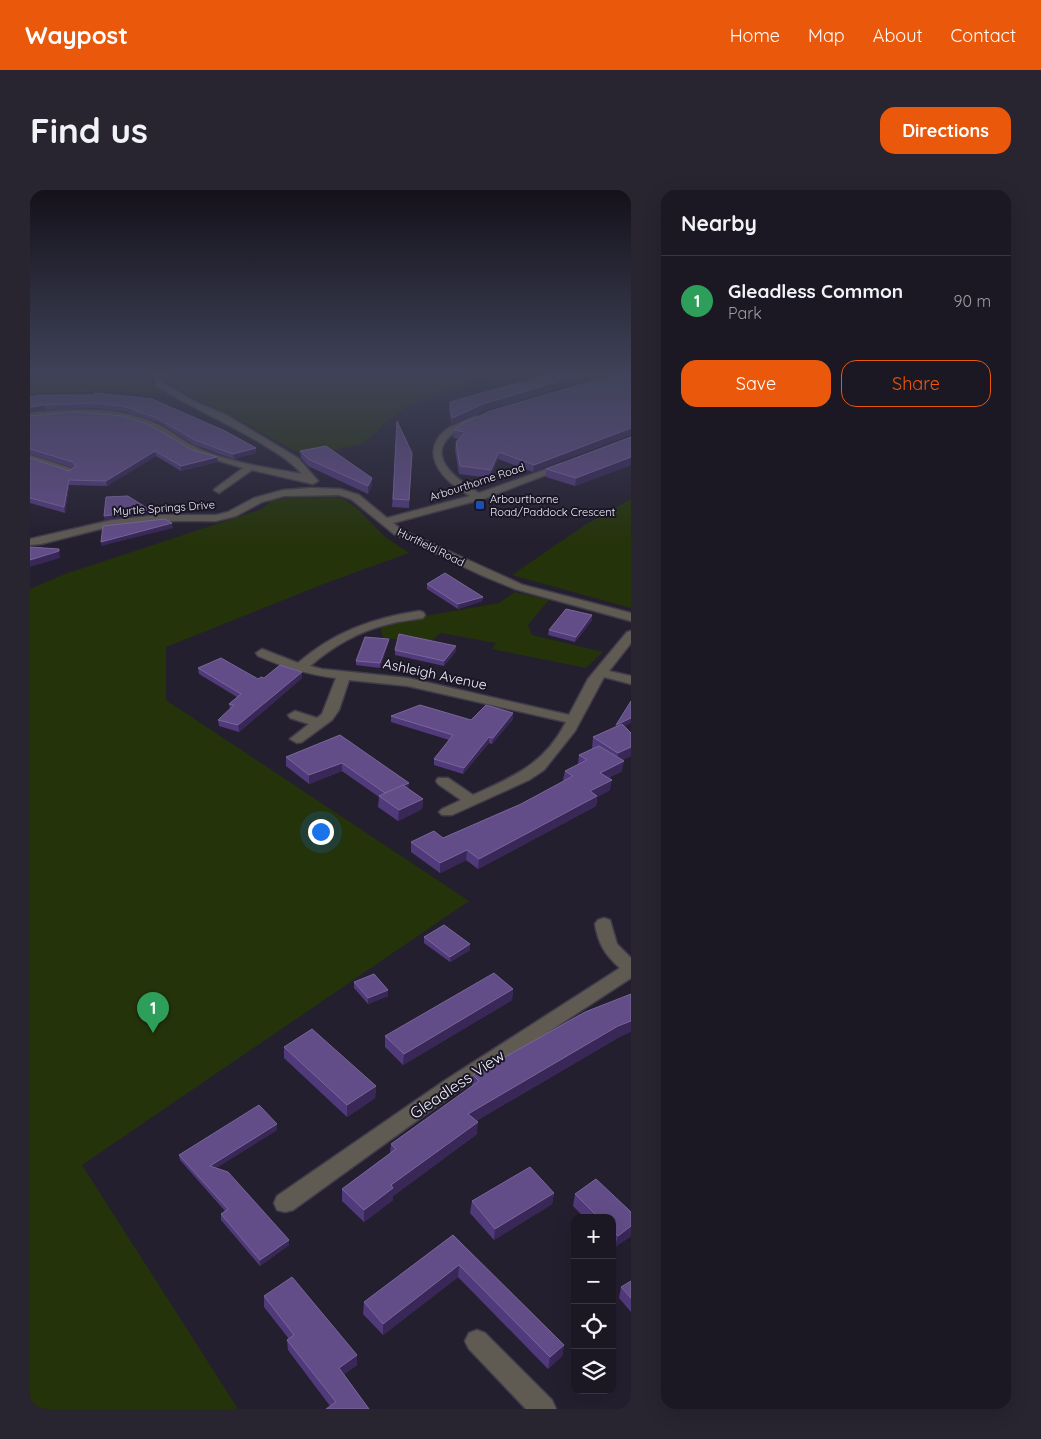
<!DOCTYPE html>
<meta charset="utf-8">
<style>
:root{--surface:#1b1723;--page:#282430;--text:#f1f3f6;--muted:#a09fa6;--line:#393641;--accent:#ea580c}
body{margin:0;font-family:Quicksand,sans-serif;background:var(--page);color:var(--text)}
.controls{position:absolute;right:15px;bottom:15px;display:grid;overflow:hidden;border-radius:10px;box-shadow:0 5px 20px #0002}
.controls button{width:45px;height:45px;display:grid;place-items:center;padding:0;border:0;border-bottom:1px solid var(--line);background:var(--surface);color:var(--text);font:25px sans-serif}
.you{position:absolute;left:290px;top:641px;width:18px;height:18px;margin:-12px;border:4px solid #fff;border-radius:50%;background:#1a73e8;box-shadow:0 0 0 8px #1a73e833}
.badge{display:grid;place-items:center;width:32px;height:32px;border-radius:50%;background:var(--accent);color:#fff;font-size:16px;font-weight:700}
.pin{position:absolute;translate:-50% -41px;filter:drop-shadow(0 1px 2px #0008)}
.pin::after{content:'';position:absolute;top:26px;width:18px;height:15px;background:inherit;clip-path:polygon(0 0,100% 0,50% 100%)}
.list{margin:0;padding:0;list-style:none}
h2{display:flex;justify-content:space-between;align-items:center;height:65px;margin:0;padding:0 20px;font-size:21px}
h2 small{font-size:16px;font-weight:400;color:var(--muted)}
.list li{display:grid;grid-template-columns:32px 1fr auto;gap:15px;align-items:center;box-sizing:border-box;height:90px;padding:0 20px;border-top:1px solid var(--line)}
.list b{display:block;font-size:19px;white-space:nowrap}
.list p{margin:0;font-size:16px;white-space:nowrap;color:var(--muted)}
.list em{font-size:16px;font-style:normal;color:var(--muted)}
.actions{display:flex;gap:10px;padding:15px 20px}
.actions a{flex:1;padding:11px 0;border:1px solid var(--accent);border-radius:15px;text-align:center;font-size:18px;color:var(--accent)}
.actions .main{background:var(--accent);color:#fff}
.icon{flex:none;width:28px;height:28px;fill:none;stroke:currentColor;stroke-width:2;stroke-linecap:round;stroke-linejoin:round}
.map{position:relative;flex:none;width:601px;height:1219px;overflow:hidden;border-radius:15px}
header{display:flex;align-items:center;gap:30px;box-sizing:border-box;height:70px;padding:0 25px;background:var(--accent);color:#fff}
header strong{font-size:24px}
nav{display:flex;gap:28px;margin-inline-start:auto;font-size:18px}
.intro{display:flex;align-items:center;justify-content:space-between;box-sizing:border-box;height:120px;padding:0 30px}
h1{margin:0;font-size:35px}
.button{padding:12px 22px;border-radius:15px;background:var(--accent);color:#fff;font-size:18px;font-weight:700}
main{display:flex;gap:30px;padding:0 30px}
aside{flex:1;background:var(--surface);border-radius:15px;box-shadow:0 5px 20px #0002}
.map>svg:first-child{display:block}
</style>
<header>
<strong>Waypost</strong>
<nav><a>Home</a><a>Map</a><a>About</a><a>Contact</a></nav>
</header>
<div class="intro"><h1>Find us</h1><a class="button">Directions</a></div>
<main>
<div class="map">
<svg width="601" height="1219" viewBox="0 0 601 1219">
<rect width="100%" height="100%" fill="#241f2f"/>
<g fill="#25330b">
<polygon points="0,182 117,182 121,185 122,192 134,204 82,201 0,204"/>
<polygon points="139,182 478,182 439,193 378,216 354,234 333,254 274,266 202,226 141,196"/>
<polygon points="272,305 301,306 314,309 329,320 355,347 379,363 296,393 136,457 136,510 439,711 52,975 208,1219 0,1219 0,399 35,384 232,319 241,311"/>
<polygon points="601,309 601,418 482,385 555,335"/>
<polygon points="485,402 519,410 498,435 502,445 573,462 556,478 462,459 466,453 411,443 400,452 353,448 350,434 469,413"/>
</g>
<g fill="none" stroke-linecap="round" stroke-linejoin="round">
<g stroke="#413c4b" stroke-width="3">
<g id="street">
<path d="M125,182H131L133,193L163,211L196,225L268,268L288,291L283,294L222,280L189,303L184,300L186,298L213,278L163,263L121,238L94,229L47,225L0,229V223C42,219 88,215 127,234C144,243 159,256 177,262C208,274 239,278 272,284C260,270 245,262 229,252C195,232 160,216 126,196Z"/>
<path d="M446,226L450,229L449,231C439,235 427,239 418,248C397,270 432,293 449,303L531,274H537L539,276L453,309L363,333L372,340L493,395L601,423V431L485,399L451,385L364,344L321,309L309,305L254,306L232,312L206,326L186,331H130L82,336L11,354L0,355V349L82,330L130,325H186L198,322L224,308L253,300L281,298L310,299L329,305L357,328L440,306C392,279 389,242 446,226Z"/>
<polygon points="0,265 43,279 45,281 40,284 0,271"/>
<path d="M389,421L393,422L395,425L393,428C382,430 370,431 359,434C329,441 303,456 280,476L292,479L378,488L539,525L558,489L597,442L601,441V453L579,481L601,486V494L574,487L545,541L514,580L499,590L422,625H412L409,622L412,619L431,610L408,594L406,591L408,588H418L443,605C484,586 514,575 536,532L378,496L319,490L309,520L302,530L272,552L267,553L260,549L279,534L260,528L258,525L265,521L287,528L292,524L306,488C279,485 253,477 228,466L226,463L232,459L268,473C304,442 343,428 389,421Z"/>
<path d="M574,728L580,730L587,754L601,768V788L428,901L263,1020L255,1022L247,1020L244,1013L247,1006L414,891L590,778C575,765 568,753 565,734L568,730Z"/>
<polygon points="447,1140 455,1143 522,1210 526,1219 496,1219 439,1159 435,1151 439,1143"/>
</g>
</g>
<use href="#street" fill="#5f5a52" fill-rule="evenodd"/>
</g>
<g fill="#513a7b">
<polygon points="601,184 503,282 468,269 460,288 429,284 425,260 426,252 429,249 423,248 424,240"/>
<polygon points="573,187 532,197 453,221 422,236 419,219 420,212"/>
<polygon points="63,205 226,258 226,263 204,269 189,264 165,255 128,232 97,222 65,218 16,220 0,222 0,207"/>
<polygon points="0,226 162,260 187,267 188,272 151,281 126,266 77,296 39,295 35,323 0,313 0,268 39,281 44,278 0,264"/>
<polygon points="367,231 382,263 379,318 362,317"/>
<polygon points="601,247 601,275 545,296 516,287 516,279"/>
<polygon points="270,261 342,295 338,304 278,276 271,268"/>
<polygon points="397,394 453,407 452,411 428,419 397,399"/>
<polygon points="562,425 562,430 545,452 518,445 519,440"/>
<polygon points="359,449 358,454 350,478 326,475 326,471"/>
<polygon points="365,460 426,461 414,476 365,465"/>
<polygon points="168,478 228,489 272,482 272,488 209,542 189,536 188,530 200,519 199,514 207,507 169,484"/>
<polygon points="361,526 441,530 483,529 462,554 459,553 433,584 404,575 404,569 419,550 361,532"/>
<polygon points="586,535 595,536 601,543 601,566 592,570 592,581 578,588 580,600 567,607 566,616 448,679 436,670 410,683 381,662 381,652 413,648 491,614 534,591 533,590 535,581 548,574 549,565 563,558 562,558 563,547 585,538"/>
<polygon points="310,545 378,599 393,609 392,619 368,631 348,617 349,607 312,581 279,594 256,576 256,567"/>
<polygon points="394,747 440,760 420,772 394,753"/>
<polygon points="324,792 358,800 358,806 338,814 324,798"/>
<polygon points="483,799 482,810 373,875 355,857 355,846"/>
<polygon points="586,849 446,931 447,944 363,1006 363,1010 334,1032 312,1011 312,999 360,963 361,954 442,896 443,885"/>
<polygon points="254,857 346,896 345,908 317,927 254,868"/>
<polygon points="247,940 186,978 259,1050 259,1055 230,1076 191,1030 191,1024 195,1021 150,970 149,965"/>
<polygon points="524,1003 522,1014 464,1050 440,1023 442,1011"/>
<polygon points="545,1004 601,1022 601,1046 585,1057 582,1054 582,1028 555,1028 543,1016"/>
<polygon points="423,1045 534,1155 532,1166 518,1179 428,1087 353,1145 333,1124 334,1112"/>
<polygon points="601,1091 601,1122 589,1108 591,1097"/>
<polygon points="234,1106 327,1175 314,1184 339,1219 300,1216 258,1160 257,1150 259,1149 234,1117"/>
</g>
<g fill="#382757">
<polygon points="567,182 601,182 601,184 573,187 532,197 453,221 422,236 422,228 453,214 533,190"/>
<polygon points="15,215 16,220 0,222 0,217"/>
<polygon points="601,238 601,245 503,282 504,275"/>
<polygon points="226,258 226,263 204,269 203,264"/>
<polygon points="125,261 126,266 77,296 76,291"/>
<polygon points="469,262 468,269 460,288 461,280"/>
<polygon points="187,267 188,272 151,281 151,276"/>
<polygon points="601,267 601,275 545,296 546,288"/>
<polygon points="342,288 342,295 338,304 338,296"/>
<polygon points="39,290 39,295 35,323 34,317"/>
<polygon points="120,320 121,324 74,330 74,326"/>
<polygon points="142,333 143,338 71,356 71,352"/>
<polygon points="29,361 30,368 0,377 0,370"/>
<polygon points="453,407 452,411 428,419 428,414"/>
<polygon points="562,425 562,430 545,452 546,447"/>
<polygon points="359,449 358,454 350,478 350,473"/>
<polygon points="426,456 426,461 414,476 414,471"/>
<polygon points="272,482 272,488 209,542 208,535"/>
<polygon points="483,523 483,529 462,554 463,548"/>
<polygon points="601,528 601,533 585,541 586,535"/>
<polygon points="459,547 459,553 433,584 434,578"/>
<polygon points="601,557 601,566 587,573 588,563"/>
<polygon points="594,571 592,581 568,592 570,583"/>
<polygon points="312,573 312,581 279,594 279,585"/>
<polygon points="582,590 580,600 567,607 566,616 448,679 449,669 560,601"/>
<polygon points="379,593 378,601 356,604"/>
<polygon points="393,609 392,619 368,631 369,620"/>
<polygon points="437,660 436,670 410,683 410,673"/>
<polygon points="440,754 440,760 420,772 420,767"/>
<polygon points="483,799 482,810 373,875 374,864"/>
<polygon points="358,800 358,806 338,814 338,808"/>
<polygon points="601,831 601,842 586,849 437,936 438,924 588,836"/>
<polygon points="346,896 345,908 317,927 317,915"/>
<polygon points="448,932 447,944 363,1006 363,1010 334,1032 334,1020 361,995"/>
<polygon points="247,934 247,940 180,982 180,976"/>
<polygon points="524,1003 522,1014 464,1050 465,1039"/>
<polygon points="601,1036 601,1046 585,1057 588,1046"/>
<polygon points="259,1050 259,1055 230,1076 230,1070"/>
<polygon points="429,1075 428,1087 353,1145 353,1134"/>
<polygon points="534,1155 532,1166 518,1179 520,1167"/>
<polygon points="327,1165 327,1175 309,1188 309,1178"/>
</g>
<g fill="#624d88" stroke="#79669a">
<polygon points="527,182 567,182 533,190 453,214 422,228 420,212"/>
<polygon points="601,184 601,238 504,275 469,262 461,280 430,276 426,252 435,242 424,240 434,233 460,221 563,191"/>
<polygon points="65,203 122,209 195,241 226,258 203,264 189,259 165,250 127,228 96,217 64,213 15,215 0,217 0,207 14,205 63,205"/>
<polygon points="46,222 93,226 120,235 162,260 187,267 151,276 125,261 76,291 39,290 34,317 0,308 0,268 39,281 46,276 43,272 0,259 0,226"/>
<polygon points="367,231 382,263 379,310 363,309"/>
<polygon points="601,247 601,267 546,288 516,279"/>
<polygon points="296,256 342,288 338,296 278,269 270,261"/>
<polygon points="98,306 120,320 74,326 76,307"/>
<polygon points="135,329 142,333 71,352 73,336"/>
<polygon points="0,357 29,359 29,361 0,370"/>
<polygon points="415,383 453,407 428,414 397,394"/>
<polygon points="536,419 562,425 546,447 519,440"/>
<polygon points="369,444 426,456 414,471 365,460"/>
<polygon points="335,447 359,449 350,473 326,471"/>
<polygon points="191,468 228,489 231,487 234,488 250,475 272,482 208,535 188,530 204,515 199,514 211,504 168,478"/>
<polygon points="601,511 601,528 586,535"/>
<polygon points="390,515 441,530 456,515 483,523 463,548 459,547 434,578 404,569 423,545 361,526"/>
<polygon points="592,534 601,543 601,557 588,563 563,547"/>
<polygon points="310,545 379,593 355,603 312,573 279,585 256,567"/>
<polygon points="569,556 594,571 570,583 582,590 560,601 567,606 449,669 437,660 410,673 381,652 404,641 413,648 491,614 543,586 535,581 557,570 549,565"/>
<polygon points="373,595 393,609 369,620 349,606"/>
<polygon points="414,735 440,754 420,767 394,747"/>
<polygon points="464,783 483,799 374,864 355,846"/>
<polygon points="344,784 358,800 338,808 324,792"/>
<polygon points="601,804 601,831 588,836 438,924 448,932 361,995 363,998 334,1020 312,999 366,959 361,954 449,891 443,885 555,822"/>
<polygon points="282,839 346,896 317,915 254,857"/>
<polygon points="229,915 247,934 180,976 198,982 259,1050 230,1070 191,1024 198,1019 149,965"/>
<polygon points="500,977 524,1003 465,1039 442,1011"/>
<polygon points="566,989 601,1022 601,1036 588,1046 582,1040 582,1028 569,1028 545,1004"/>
<polygon points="423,1045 534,1155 520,1167 429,1075 353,1134 334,1112"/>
<polygon points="262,1087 327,1165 309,1178 339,1219 296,1219 306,1212 257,1150 264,1145 234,1106"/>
<polygon points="601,1091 601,1108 591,1097"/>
</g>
<linearGradient id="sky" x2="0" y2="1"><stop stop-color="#14111a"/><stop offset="0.52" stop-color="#3f4258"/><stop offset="1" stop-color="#3f4258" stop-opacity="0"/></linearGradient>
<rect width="601" height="352" fill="url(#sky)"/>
<rect fill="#1a4fb4" stroke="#1a1625" stroke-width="2" x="445" y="310" width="10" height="10" rx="2.5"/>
<g text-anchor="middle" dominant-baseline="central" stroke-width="4" stroke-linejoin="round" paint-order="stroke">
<g font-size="11" fill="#f1effa" stroke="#1a1625">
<text transform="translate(447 292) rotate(-18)">Arbourthorne Road</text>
<text transform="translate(134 318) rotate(-4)">Myrtle Springs Drive</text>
<text transform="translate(401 357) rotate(26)">Hurlfield Road</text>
</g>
<g font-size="11" fill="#f1effa" stroke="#1a1625" text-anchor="start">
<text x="460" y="309">Arbourthorne<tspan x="460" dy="13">Road/Paddock Crescent</tspan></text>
</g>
<g font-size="14" fill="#f1effa" stroke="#1a1625">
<text transform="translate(405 484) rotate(12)">Ashleigh Avenue</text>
</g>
<g font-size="16" fill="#f1effa" stroke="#1a1625">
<text transform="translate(427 894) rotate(-34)">Gleadless View</text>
</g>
</g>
</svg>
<div class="controls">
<button>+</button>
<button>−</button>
<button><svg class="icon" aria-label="locate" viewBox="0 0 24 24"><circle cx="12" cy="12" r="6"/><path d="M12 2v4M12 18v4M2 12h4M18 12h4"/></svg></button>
<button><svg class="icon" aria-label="layers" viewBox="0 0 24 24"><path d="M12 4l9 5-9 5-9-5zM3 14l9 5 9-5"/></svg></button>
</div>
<div class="you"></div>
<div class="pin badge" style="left:123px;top:843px;background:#2e9e5b">1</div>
</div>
<aside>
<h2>Nearby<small></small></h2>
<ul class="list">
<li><span class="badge" style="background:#2e9e5b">1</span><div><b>Gleadless Common</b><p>Park</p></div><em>90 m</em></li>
</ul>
<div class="actions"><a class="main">Save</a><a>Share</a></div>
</aside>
</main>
